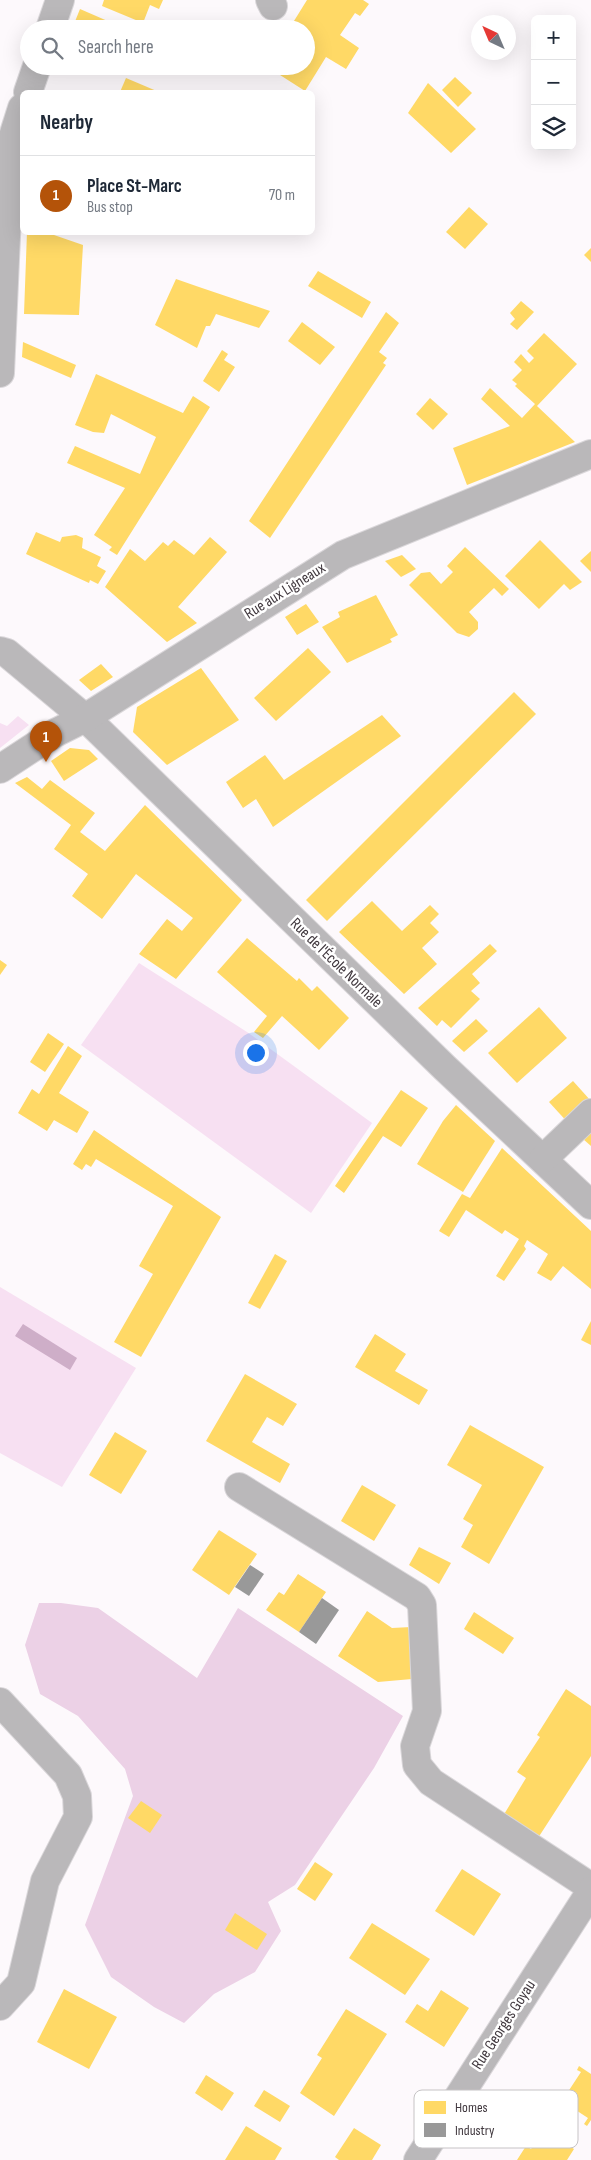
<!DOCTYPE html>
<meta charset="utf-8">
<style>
:root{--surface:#fff;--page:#f6f6f7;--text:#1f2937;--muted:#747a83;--line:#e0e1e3;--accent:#b45309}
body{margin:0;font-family:"Sofia Sans Condensed",sans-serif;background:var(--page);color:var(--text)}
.controls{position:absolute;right:15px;top:15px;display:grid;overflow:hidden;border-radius:8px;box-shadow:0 5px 20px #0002}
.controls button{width:45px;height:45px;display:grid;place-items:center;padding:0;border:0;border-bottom:1px solid var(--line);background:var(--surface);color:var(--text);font:25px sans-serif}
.compass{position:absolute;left:471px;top:15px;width:45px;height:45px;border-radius:50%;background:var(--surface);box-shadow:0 5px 20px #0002;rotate:316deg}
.you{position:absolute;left:255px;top:1052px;width:18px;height:18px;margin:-12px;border:4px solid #fff;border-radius:50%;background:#1a73e8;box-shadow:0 0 0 8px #1a73e833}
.badge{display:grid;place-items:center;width:32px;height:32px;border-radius:50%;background:var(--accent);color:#fff;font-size:16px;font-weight:700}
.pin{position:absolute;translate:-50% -41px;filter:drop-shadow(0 1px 2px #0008)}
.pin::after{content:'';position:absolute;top:26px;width:18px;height:15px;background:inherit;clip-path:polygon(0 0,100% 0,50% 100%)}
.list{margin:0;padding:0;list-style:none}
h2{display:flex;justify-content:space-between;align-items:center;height:65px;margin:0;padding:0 20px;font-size:21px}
h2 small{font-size:16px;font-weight:400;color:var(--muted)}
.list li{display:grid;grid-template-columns:32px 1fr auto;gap:15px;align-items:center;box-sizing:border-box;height:80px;padding:0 20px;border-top:1px solid var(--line)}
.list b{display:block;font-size:19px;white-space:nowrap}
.list p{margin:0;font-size:16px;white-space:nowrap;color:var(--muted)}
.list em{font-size:16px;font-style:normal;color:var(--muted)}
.icon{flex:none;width:28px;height:28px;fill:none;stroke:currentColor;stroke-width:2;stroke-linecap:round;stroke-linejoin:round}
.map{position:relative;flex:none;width:591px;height:2160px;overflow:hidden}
.search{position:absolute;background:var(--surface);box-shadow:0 5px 20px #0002;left:20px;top:20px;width:295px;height:55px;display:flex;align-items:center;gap:12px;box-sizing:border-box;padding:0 18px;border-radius:28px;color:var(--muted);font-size:19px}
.panel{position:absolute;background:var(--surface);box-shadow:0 5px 20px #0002;left:20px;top:90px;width:295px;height:145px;border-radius:8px}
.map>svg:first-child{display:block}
</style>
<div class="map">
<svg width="591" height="2160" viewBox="0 0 591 2160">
<rect width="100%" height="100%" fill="#fdf9fc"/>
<g fill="#f7e0f2">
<polygon points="18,716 29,725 0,748 0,723 7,726"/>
<polygon points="139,963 247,1032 372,1123 311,1213 81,1045"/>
<polygon points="0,1287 136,1368 62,1487 0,1453"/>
</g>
<polygon fill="#ecd1e6" points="39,1603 61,1603 98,1608 197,1678 238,1608 403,1716 374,1768 295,1885 268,1902 281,1931 255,1972 214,1994 184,2023 154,2007 111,1977 85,1925 133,1796 125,1769 78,1716 40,1694 25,1645"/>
<polygon fill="#ceaec8" points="23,1324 77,1358 70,1370 15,1336"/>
<g fill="#ffd966">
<polygon points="104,0 163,0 159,9 150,5 143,23 102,6"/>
<polygon points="307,0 363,0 369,4 360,16 355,13 340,35 359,48 346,69 326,57 305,91 266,66 306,66 306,29 289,29"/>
<polygon points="80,9 126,29 72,29"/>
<polygon points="103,66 133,66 133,67 115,71"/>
<polygon points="455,77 472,93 458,107 442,90"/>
<polygon points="126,78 159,92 120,92"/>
<polygon points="428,83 476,129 451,153 408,113"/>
<polygon points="469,207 488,224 465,249 446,232"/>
<polygon points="27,232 55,232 54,235 83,245 79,315 24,314"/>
<polygon points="591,248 591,262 584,255"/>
<polygon points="318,271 371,302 362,318 308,286"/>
<polygon points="176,279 199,287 270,311 259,328 216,314 210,326 206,326 197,348 155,325"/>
<polygon points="521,301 534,312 517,330 510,324 515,319 510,313"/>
<polygon points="386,312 399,323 379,352 387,358 383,363 386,365 270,538 249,521"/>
<polygon points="302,322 335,347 320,365 288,341"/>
<polygon points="544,333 577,364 537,406 575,442 467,485 453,448 510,426 481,399 490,388 522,418 535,404 515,386 517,384 512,380 522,370 514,362 521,354 529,363 534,358 527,351"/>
<polygon points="23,342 76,365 71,378 22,357"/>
<polygon points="222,350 228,354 224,360 235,367 219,392 203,381"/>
<polygon points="96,374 183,413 193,396 210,407 117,555 109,550 112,547 94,535 125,488 67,463 75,446 140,474 156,437 111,414 104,433 93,432 75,425"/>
<polygon points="430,398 448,414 433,430 416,414"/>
<polygon points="36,532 60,542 62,537 76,535 83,538 82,548 101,557 97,566 106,571 98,584 90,580 89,583 26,554"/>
<polygon points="210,537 227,552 178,607 197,623 167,642 105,587 130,549 145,561 163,542 168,546 174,540 194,555"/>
<polygon points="540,540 582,582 570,590 564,584 539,609 505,576"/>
<polygon points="465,547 509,589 502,596 494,588 469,612 478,622 478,629 469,637 457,633 409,585 421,573 430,572 441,584 453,572 447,566"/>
<polygon points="591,551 591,572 580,561"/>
<polygon points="402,555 416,569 401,577 385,561"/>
<polygon points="376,595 398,635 390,639 392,642 347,663 322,627 340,617 338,612"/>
<polygon points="306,604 319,622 297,635 285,617"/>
<polygon points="308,648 331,672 276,721 254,698"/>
<polygon points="101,664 113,677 91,691 79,680"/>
<polygon points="201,668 239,720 167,765 133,732 137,707"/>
<polygon points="514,692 536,714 327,921 306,900"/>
<polygon points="382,715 401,736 273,827 256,799 243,808 226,782 265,755 284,780"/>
<polygon points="70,748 89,750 98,759 64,781 51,761"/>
<polygon points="27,777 42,789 50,780 95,813 80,832 105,851 145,805 242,900 176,979 139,954 167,919 182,931 193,918 136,874 102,919 72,896 88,874 54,849 71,825 15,783"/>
<polygon points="372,901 402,931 430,905 439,914 430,923 439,932 422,948 437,964 404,994 339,932"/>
<polygon points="247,938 297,981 299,978 312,991 317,986 349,1018 319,1050 282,1016 263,1038 254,1032 267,1016 217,972"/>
<polygon points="490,944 497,951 472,974 480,983 471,991 480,999 451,1028 442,1020 437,1026 418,1008"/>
<polygon points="0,960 7,965 0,975"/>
<polygon points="539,1007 567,1038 517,1083 488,1053"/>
<polygon points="476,1019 488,1031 464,1052 452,1041"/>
<polygon points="48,1033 64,1044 45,1072 30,1062"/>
<polygon points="68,1046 82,1056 59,1093 89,1112 77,1133 54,1120 47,1131 18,1113 32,1089 39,1094"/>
<polygon points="573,1081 591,1101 570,1125 549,1102"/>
<polygon points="401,1090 428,1108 401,1147 383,1136 344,1193 335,1186"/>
<polygon points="456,1105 495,1141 463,1192 417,1164 443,1121"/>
<polygon points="94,1130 221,1217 141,1357 114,1342 153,1274 139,1266 173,1206 96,1159 91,1167 86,1164 82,1170 73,1164"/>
<polygon points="591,1132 591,1146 583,1139"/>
<polygon points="502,1148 591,1231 591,1289 563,1266 551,1281 537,1273 548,1254 527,1240 524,1246 526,1249 504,1281 496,1276 519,1239 505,1230 502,1234 466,1210 449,1237 439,1231 462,1194 470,1198"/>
<polygon points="275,1254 287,1261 260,1309 248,1303"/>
<polygon points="591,1321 591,1345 581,1340"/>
<polygon points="375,1334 406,1354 395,1371 428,1390 419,1405 355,1367"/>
<polygon points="245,1374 297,1404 283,1426 267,1417 252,1442 290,1464 280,1483 206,1441"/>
<polygon points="470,1425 544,1467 489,1564 461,1547 473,1525 463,1519 482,1485 447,1465"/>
<polygon points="115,1432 147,1451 121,1494 89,1475"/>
<polygon points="362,1485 396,1505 374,1541 341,1521"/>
<polygon points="219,1530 257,1554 229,1595 192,1570"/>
<polygon points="419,1547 451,1563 439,1584 409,1565"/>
<polygon points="298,1574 326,1592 299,1632 266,1610 279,1592 284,1595"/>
<polygon points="367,1611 392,1628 411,1627 413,1647 410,1652 412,1679 378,1682 338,1656"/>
<polygon points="474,1612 514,1638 503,1654 464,1629"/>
<polygon points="566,1689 591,1706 591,1756 538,1838 503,1816 526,1778 517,1772 540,1737 537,1735"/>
<polygon points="141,1801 162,1815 150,1833 128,1818"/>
<polygon points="315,1862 333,1874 315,1901 297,1889"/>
<polygon points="462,1869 501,1894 474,1936 435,1911"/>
<polygon points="235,1913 267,1934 257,1950 225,1930"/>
<polygon points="372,1923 430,1959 405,1995 349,1958"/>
<polygon points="64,1989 117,2017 89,2069 37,2042"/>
<polygon points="441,1990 469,2008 444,2047 405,2022 417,2004 428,2011"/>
<polygon points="346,2009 387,2034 334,2116 300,2093 322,2058 317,2055"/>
<polygon points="579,2066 591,2074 591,2120 587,2126 584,2124 588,2118 565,2103 560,2109 558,2107 581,2072 577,2070"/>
<polygon points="206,2075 234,2093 222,2111 195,2093"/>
<polygon points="264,2090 290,2106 280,2122 254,2106"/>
<polygon points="246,2126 282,2148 275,2160 225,2160"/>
<polygon points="354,2128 381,2145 372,2160 339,2160 335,2157"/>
<polygon points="544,2131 574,2149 567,2160 517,2160 526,2146 531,2149"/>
</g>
<g fill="#999">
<polygon points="250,1565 264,1574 249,1596 235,1587"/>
<polygon points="322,1598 339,1610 316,1644 299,1632"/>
</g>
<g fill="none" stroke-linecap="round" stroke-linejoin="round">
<g stroke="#dad7da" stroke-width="30">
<g id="minor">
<polyline points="270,0 273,6"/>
<polyline points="50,29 60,0"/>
<polyline points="28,92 37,66"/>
<polyline points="0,373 10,146 22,108"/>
<polyline points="0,651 7,653 92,724 444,1067 591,1205"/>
<polyline points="0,769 55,733 85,718 343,555 591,454"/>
<polyline points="543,1159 591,1113"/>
<polyline points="239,1487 417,1597 422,1605 427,1711 415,1746 417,1765 431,1782 591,1887"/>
<polyline points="0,1702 68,1775 77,1796 78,1817 45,1881 21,1983 0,2006"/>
<polyline points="418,2160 591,1891"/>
</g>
</g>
<use href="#minor" stroke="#bab8ba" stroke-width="28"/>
</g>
<g text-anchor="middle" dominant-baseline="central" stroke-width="5" stroke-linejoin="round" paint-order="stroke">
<g font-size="16" fill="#40383e" stroke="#fff">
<text transform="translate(285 591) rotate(-32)">Rue aux Ligneaux</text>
<text transform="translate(336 963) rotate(44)">Rue de l'École Normale</text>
<text transform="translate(504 2025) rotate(-57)">Rue Georges Goyau</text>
</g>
</g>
<rect x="414" y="2090" width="164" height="58" rx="8" fill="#fff" stroke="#c6c3c5" stroke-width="1"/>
<rect x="424" y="2101" width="22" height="13" fill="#ffd966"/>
<rect x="424" y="2123" width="22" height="14" fill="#999"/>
<g font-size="14" fill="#40383e">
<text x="455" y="2112">Homes</text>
<text x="455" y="2135">Industry</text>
</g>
</svg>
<div class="controls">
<button>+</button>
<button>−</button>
<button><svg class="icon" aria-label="layers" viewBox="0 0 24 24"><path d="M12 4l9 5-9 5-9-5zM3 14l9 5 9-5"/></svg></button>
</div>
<svg class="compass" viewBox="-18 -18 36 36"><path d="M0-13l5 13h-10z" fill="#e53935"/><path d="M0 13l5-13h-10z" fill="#747a83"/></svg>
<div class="you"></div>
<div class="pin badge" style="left:46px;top:762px">1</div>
<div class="search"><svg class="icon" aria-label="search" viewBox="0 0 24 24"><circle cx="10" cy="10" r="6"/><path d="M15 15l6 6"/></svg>Search here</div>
<section class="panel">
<h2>Nearby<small></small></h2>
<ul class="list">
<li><span class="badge">1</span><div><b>Place St-Marc</b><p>Bus stop</p></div><em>70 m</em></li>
</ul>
</section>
</div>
